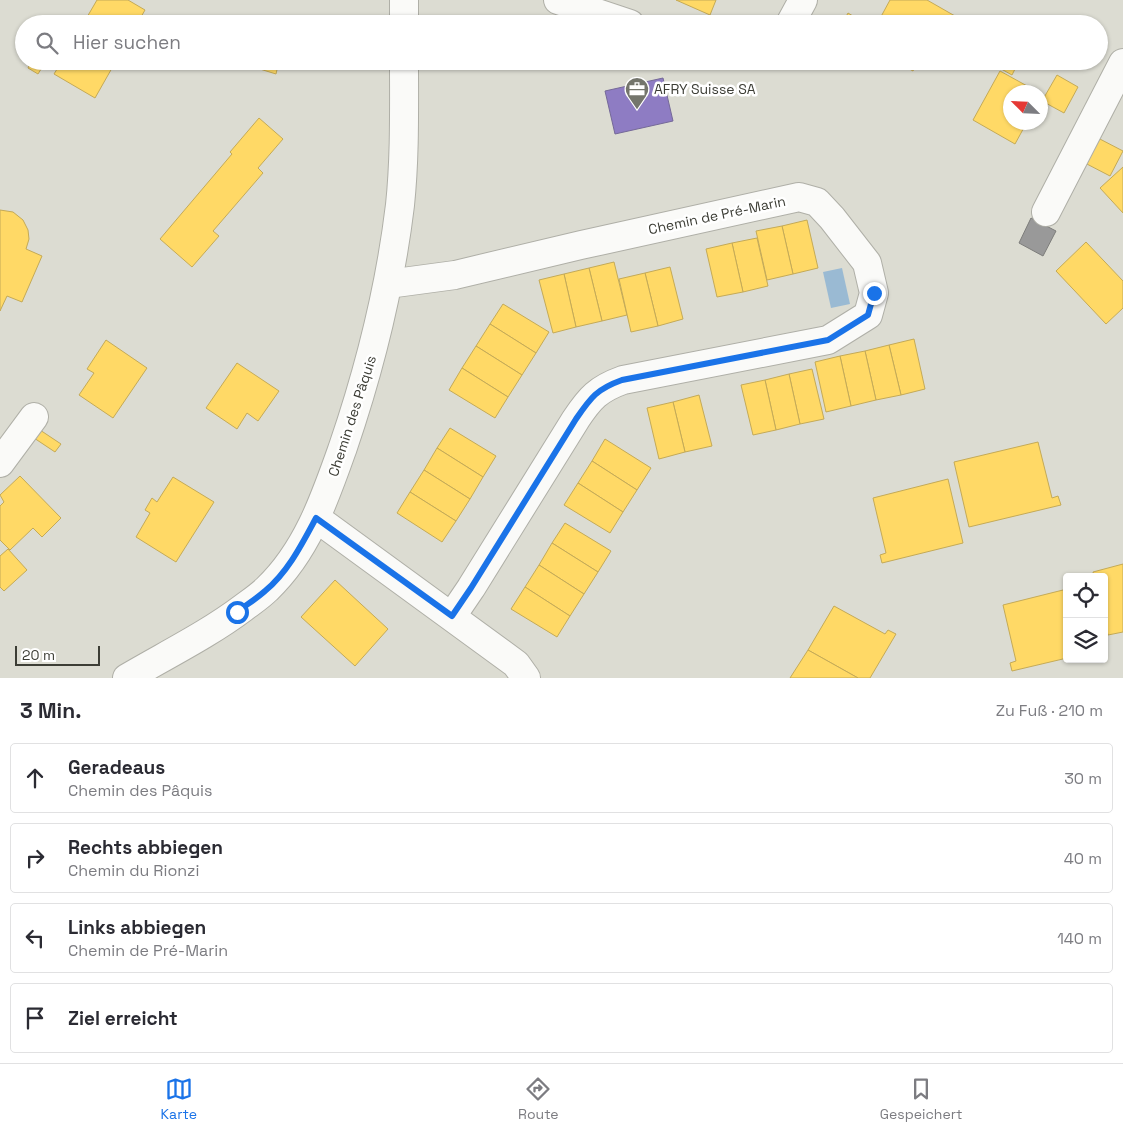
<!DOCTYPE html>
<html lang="de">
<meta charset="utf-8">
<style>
:root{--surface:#fff;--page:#f7f7f7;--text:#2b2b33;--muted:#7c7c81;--line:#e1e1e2;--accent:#1a73e8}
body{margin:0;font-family:"Space Grotesk",sans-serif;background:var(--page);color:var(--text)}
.controls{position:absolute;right:15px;bottom:15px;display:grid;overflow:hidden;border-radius:5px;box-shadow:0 1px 4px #0004}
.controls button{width:45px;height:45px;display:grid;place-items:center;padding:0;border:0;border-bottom:1px solid var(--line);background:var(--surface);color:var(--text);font:25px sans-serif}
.compass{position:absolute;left:1003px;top:85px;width:45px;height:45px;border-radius:50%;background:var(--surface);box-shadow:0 1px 4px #0004;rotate:294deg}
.scale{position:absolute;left:15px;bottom:12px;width:85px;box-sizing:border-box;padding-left:5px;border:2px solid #3c3d35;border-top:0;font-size:14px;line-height:18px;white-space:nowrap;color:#3c3d35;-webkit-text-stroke:4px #fff;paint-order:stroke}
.stop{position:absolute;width:15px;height:15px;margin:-11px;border:4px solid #1a73e8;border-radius:50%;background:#fff}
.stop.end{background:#1a73e8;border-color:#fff;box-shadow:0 1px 5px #0008}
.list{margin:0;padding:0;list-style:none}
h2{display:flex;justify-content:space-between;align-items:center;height:65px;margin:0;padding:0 20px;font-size:21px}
h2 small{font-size:16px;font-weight:400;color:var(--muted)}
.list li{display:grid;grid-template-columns:32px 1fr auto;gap:15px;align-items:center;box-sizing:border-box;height:70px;margin:0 10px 10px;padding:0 10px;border:1px solid var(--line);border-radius:5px}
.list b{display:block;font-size:19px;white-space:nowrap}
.list p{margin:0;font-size:16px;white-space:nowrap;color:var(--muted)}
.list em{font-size:16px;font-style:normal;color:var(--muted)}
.icon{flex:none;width:28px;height:28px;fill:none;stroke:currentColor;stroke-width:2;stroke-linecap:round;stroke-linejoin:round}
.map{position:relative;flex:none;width:1123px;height:678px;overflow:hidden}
.search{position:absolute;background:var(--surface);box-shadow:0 1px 4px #0004;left:15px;right:15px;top:15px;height:55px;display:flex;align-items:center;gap:12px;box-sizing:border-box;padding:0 18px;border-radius:28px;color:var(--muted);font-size:19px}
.sheet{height:385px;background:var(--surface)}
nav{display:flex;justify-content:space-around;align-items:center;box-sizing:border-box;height:70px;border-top:1px solid var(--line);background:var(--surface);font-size:14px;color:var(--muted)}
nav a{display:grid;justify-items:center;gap:2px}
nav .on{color:var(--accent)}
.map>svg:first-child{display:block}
</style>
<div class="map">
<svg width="1123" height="678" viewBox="0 0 1123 678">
<rect width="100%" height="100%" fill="#dcdcd2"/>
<polygon fill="#9abad3" points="842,268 850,304 831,308 823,272"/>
<g fill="#ffd966" stroke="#c4aa57">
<polygon points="97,0 128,0 145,10 137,24 83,24"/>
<polygon points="676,0 716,0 710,15"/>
<polygon points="890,0 927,0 955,16 950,24 877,24"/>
<polygon points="848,13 866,24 842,24"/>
<polygon points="246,16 276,24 244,24"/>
<polygon points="31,61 46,61 38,74 28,68"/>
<polygon points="62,61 116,61 95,98 54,74"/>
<polygon points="234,61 279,61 276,74"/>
<polygon points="895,61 918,61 913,71"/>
<polygon points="987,61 1019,61 1012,75"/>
<polygon points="1000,71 1038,92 1010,92 1010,122 1027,122 1015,144 973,120"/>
<polygon points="1057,75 1078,87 1064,113 1042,101"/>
<polygon points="259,118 283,139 258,168 263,173 213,231 219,236 192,267 160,239 232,154 230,152"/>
<polygon points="1096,137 1123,151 1110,176 1083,162"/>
<polygon points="1123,167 1123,213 1100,188"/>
<polygon points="0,210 13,212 23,220 28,230 29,239 26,249 42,256 22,302 7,296 0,311"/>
<polygon points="807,220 818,268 793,274 782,226"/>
<polygon points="782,226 793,274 767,280 756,231"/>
<polygon points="757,238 768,286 743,292 732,243"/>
<polygon points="1086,242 1123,281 1123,308 1106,324 1056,271"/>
<polygon points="732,243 743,292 717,297 706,249"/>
<polygon points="614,262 627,315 602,321 589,268"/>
<polygon points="670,267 683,319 658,326 645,273"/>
<polygon points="589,268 602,321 576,327 564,274"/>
<polygon points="645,273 658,326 631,332 619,279"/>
<polygon points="564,274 576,327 553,333 539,280"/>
<polygon points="503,304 549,332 536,353 490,324"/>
<polygon points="490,324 536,353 522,375 476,346"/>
<polygon points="914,339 925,389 901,395 889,345"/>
<polygon points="106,340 147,368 113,418 79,395 94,373 87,369"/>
<polygon points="889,345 901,395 876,400 865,351"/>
<polygon points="476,346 522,375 508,397 462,368"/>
<polygon points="865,351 876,400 851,406 840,356"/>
<polygon points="840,356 851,406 826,412 815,362"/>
<polygon points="237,363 279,391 258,421 247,413 237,429 206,408"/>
<polygon points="462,368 508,397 495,418 449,390"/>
<polygon points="812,369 824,419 800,424 789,374"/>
<polygon points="789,374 800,424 776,430 765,380"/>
<polygon points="765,380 776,430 753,435 741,385"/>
<polygon points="699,395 712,446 685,452 673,402"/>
<polygon points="673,402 685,452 659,459 647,408"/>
<polygon points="450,428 496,456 483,477 437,448"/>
<polygon points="40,430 61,444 55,452 34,438"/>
<polygon points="605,439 651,468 637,490 592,461"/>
<polygon points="1038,442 1052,498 1058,496 1061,505 969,527 954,462"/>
<polygon points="437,448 483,477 470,499 424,470"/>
<polygon points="592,461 637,490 623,512 578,483"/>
<polygon points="424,470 470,499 456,521 410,492"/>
<polygon points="20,476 61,518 42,537 33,528 10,550 0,540 0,506 4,502 0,495"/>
<polygon points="173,477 214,502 176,562 136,537 150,513 145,510 152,498 157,502"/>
<polygon points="948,479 963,543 882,563 880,555 886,553 873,498"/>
<polygon points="578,483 623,512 610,533 564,505"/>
<polygon points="410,492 456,521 442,542 397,513"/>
<polygon points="565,523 611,551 598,572 552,543"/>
<polygon points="552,543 598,572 584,594 539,565"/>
<polygon points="8,549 27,570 4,591 0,587 0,556"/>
<polygon points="1123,564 1123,632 1108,635 1104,619 1104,577 1094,577 1093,572"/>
<polygon points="539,565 584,594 570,616 525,587"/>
<polygon points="335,580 388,629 355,666 301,617"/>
<polygon points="525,587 570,616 557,637 511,609"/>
<polygon points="1067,589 1067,658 1012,671 1010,663 1016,661 1003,605"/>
<polygon points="834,606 885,634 888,630 896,634 870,678 858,678 808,650"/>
<polygon points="808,650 858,678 790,678"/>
</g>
<polygon fill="#8e7cc3" stroke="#756998" points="663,78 673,121 615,134 605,91"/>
<polygon fill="#999" stroke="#7d7d7b" points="1031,218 1056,231 1043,256 1019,243"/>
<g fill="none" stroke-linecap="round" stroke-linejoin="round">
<g stroke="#afafa7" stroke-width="30">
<g id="minor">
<polyline points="404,0 404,24"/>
<polyline points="558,0 630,24"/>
<polyline points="790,24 803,0"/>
<polyline points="1046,212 1123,63"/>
<path d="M388,284L455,275L581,245L799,197L817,202L832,218L867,263L874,293L868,315L828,340L623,380C598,389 590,398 576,419L471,588L452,616"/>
<polyline points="0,463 34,417"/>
<polyline points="316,518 516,664 526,678"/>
<path d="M127,678C166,655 207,635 243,608C251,602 260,596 267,589C307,551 325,498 343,447C370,368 390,288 400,205C405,157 404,109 404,61"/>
</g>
</g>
<use href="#minor" stroke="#fafaf8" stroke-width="28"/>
</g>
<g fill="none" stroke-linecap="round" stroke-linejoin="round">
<path stroke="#1a73e8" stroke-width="6" d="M237,612C246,605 256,599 265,591C288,572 302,544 316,518L452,616L471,588L576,419C591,397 597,389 622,380L828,340L868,315L874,293"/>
</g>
<defs>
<g id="office-pin" transform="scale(1.25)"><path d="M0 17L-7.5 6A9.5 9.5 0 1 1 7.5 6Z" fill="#74756c" stroke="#fff"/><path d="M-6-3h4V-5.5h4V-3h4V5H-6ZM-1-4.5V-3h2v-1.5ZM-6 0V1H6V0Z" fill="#fff"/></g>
</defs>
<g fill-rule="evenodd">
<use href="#office-pin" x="637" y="89"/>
</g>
<g text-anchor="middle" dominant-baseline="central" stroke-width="5" stroke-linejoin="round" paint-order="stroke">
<g font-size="14" fill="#3c3d35" stroke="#fff" text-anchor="start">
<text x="654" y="89">AFRY Suisse SA</text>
</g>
<g font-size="14" fill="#3c3d35" stroke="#fff">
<text transform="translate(717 215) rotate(-12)">Chemin de Pré-Marin</text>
<text transform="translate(352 416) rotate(-72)">Chemin des Pâquis</text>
</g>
</g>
</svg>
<div class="controls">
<button><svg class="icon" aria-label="locate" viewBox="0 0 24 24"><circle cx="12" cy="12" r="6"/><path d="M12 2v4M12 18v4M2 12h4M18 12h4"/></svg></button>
<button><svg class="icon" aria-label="layers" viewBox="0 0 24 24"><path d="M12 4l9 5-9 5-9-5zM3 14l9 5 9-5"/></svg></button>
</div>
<svg class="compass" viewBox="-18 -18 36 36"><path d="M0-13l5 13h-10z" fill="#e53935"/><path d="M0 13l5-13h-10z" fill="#7c7c81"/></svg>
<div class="scale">20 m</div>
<div class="stop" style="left:237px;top:612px"></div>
<div class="stop end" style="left:874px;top:293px"></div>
<div class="search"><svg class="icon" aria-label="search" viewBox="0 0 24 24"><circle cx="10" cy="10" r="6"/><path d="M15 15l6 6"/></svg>Hier suchen</div>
</div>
<section class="sheet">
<h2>3 Min.<small>Zu Fuß · 210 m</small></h2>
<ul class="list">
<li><svg class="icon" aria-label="ahead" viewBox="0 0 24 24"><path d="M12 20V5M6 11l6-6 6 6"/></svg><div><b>Geradeaus</b><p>Chemin des Pâquis</p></div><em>30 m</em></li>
<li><svg class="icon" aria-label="right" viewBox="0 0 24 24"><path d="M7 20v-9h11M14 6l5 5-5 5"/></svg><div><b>Rechts abbiegen</b><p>Chemin du Rionzi</p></div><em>40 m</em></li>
<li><svg class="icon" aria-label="left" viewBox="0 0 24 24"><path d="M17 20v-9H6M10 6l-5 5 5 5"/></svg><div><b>Links abbiegen</b><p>Chemin de Pré-Marin</p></div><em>140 m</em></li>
<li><svg class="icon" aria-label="arrive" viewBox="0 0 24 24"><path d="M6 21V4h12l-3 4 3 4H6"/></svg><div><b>Ziel erreicht</b></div></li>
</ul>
</section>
<nav>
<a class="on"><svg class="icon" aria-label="map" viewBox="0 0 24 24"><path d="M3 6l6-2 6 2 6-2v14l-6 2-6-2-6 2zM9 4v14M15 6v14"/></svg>Karte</a>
<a><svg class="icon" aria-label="directions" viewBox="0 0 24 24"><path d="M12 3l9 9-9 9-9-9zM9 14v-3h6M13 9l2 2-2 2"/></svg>Route</a>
<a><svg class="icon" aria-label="saved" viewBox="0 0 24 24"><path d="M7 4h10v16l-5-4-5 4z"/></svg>Gespeichert</a>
</nav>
